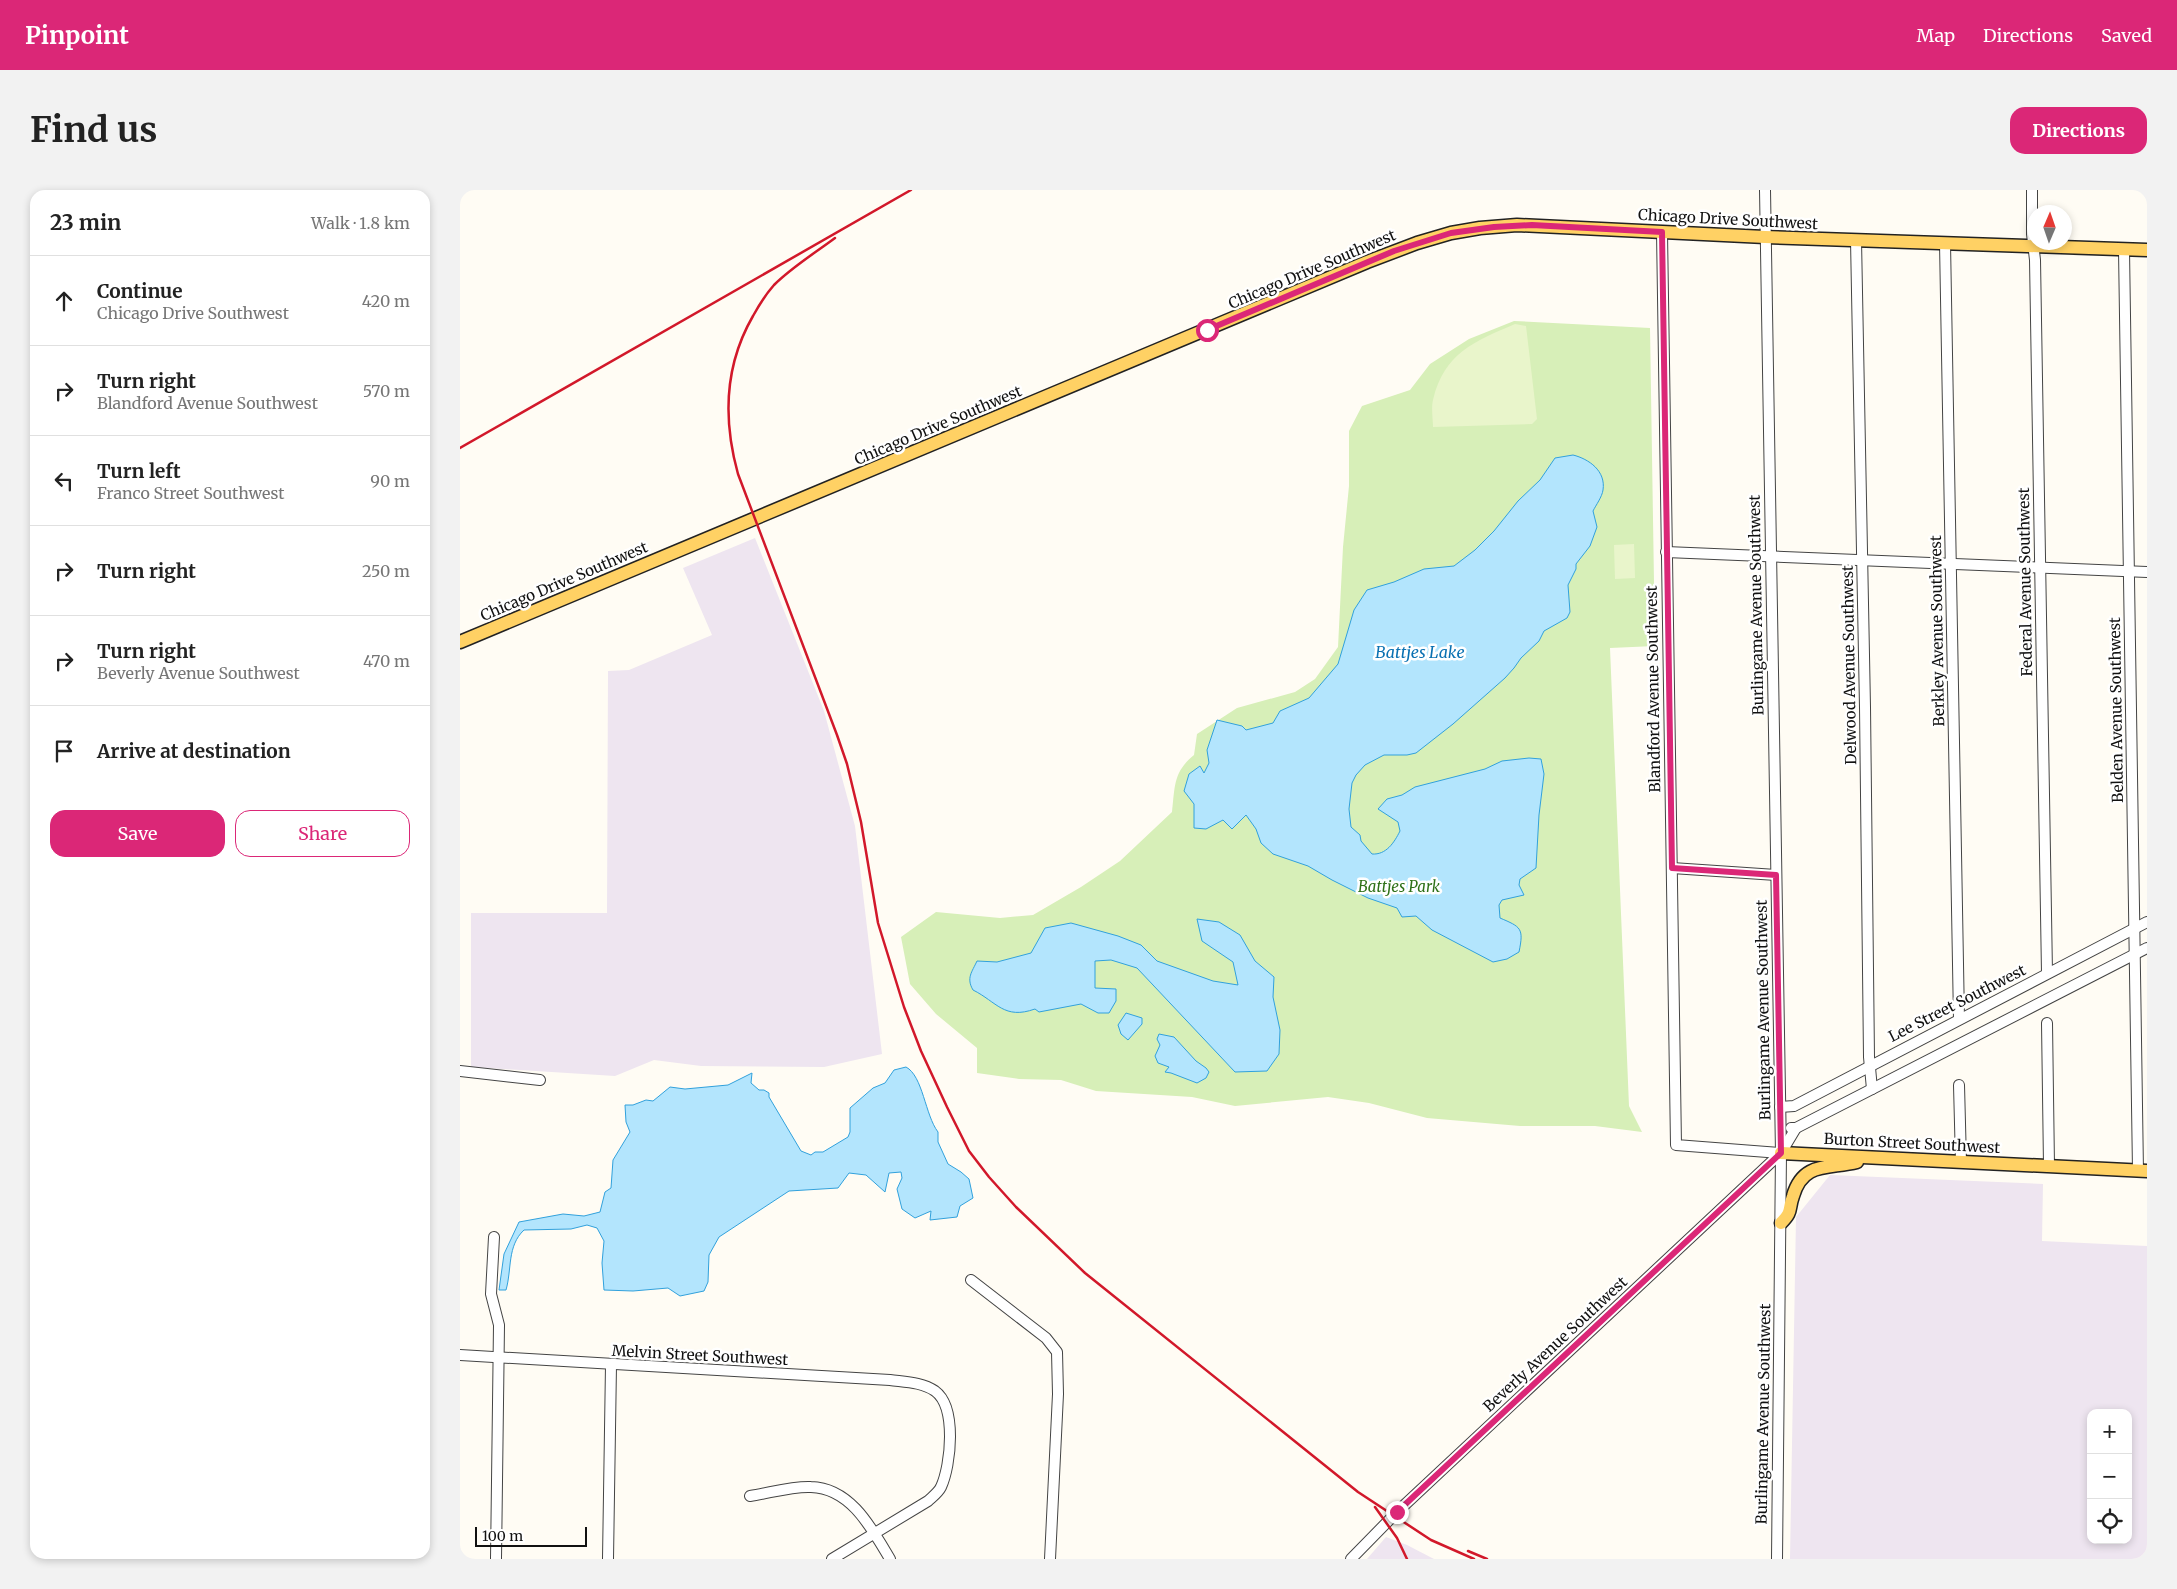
<!DOCTYPE html>
<meta charset="utf-8">
<style>
:root{--surface:#fff;--page:#f2f2f2;--text:#222;--muted:#767676;--line:#e0e0e0;--accent:#db2777}
body{margin:0;font-family:Merriweather,serif;background:var(--page);color:var(--text)}
.controls{position:absolute;right:15px;bottom:15px;display:grid;overflow:hidden;border-radius:10px;box-shadow:0 2px 8px #0003}
.controls button{width:45px;height:45px;display:grid;place-items:center;padding:0;border:0;border-bottom:1px solid var(--line);background:var(--surface);color:var(--text);font:25px sans-serif}
.compass{position:absolute;left:1567px;top:15px;width:45px;height:45px;border-radius:50%;background:var(--surface);box-shadow:0 2px 8px #0003;rotate:2deg}
.scale{position:absolute;left:15px;bottom:12px;width:112px;box-sizing:border-box;padding-left:5px;border:2px solid #111;border-top:0;font-size:14px;line-height:18px;white-space:nowrap;color:#111;-webkit-text-stroke:4px #fff;paint-order:stroke}
.stop{position:absolute;width:15px;height:15px;margin:-11px;border:4px solid #db2777;border-radius:50%;background:#fff}
.stop.end{background:#db2777;border-color:#fff;box-shadow:0 1px 5px #0008}
.list{margin:0;padding:0;list-style:none}
h2{display:flex;justify-content:space-between;align-items:center;height:65px;margin:0;padding:0 20px;font-size:21px}
h2 small{font-size:16px;font-weight:400;color:var(--muted)}
.list li{display:grid;grid-template-columns:32px 1fr auto;gap:15px;align-items:center;box-sizing:border-box;height:90px;padding:0 20px;border-top:1px solid var(--line)}
.list b{display:block;font-size:19px;white-space:nowrap}
.list p{margin:0;font-size:16px;white-space:nowrap;color:var(--muted)}
.list em{font-size:16px;font-style:normal;color:var(--muted)}
.actions{display:flex;gap:10px;padding:15px 20px}
.actions a{flex:1;padding:11px 0;border:1px solid var(--accent);border-radius:15px;text-align:center;font-size:18px;color:var(--accent)}
.actions .main{background:var(--accent);color:#fff}
.icon{flex:none;width:28px;height:28px;fill:none;stroke:currentColor;stroke-width:2;stroke-linecap:round;stroke-linejoin:round}
.map{position:relative;flex:none;width:1687px;height:1369px;overflow:hidden;border-radius:15px}
header{display:flex;align-items:center;gap:30px;box-sizing:border-box;height:70px;padding:0 25px;background:var(--accent);color:#fff}
header strong{font-size:24px}
nav{display:flex;gap:28px;margin-inline-start:auto;font-size:18px}
.intro{display:flex;align-items:center;justify-content:space-between;box-sizing:border-box;height:120px;padding:0 30px}
h1{margin:0;font-size:35px}
.button{padding:12px 22px;border-radius:15px;background:var(--accent);color:#fff;font-size:18px;font-weight:700}
main{display:flex;gap:30px;padding:0 30px}
aside{flex:1;background:var(--surface);border-radius:15px;box-shadow:0 2px 8px #0003}
.map>svg:first-child{display:block}
</style>
<header>
<strong>Pinpoint</strong>
<nav><a>Map</a><a>Directions</a><a>Saved</a></nav>
</header>
<div class="intro"><h1>Find us</h1><a class="button">Directions</a></div>
<main>
<aside>
<h2>23 min<small>Walk · 1.8 km</small></h2>
<ul class="list">
<li><svg class="icon" aria-label="ahead" viewBox="0 0 24 24"><path d="M12 20V5M6 11l6-6 6 6"/></svg><div><b>Continue</b><p>Chicago Drive Southwest</p></div><em>420 m</em></li>
<li><svg class="icon" aria-label="right" viewBox="0 0 24 24"><path d="M7 20v-9h11M14 6l5 5-5 5"/></svg><div><b>Turn right</b><p>Blandford Avenue Southwest</p></div><em>570 m</em></li>
<li><svg class="icon" aria-label="left" viewBox="0 0 24 24"><path d="M17 20v-9H6M10 6l-5 5 5 5"/></svg><div><b>Turn left</b><p>Franco Street Southwest</p></div><em>90 m</em></li>
<li><svg class="icon" aria-label="right" viewBox="0 0 24 24"><path d="M7 20v-9h11M14 6l5 5-5 5"/></svg><div><b>Turn right</b></div><em>250 m</em></li>
<li><svg class="icon" aria-label="right" viewBox="0 0 24 24"><path d="M7 20v-9h11M14 6l5 5-5 5"/></svg><div><b>Turn right</b><p>Beverly Avenue Southwest</p></div><em>470 m</em></li>
<li><svg class="icon" aria-label="arrive" viewBox="0 0 24 24"><path d="M6 21V4h12l-3 4 3 4H6"/></svg><div><b>Arrive at destination</b></div></li>
</ul>
<div class="actions"><a class="main">Save</a><a>Share</a></div>
</aside>
<div class="map">
<svg width="1687" height="1369" viewBox="0 0 1687 1369">
<rect width="100%" height="100%" fill="#fffcf4"/>
<g fill="#eee5f0" fill-rule="evenodd">
<polygon points="295,348 364,521 395,636 422,864 364,877 241,876 194,870 155,886 11,877 11,723 147,723 148,481 169,480 252,445 223,378"/>
<path d="M1370,985L1583,994L1582,1051L1687,1056V1369H1330L1336,1027ZM1631,1223H1668V1350H1631Z"/>
<polygon points="926,1347 947,1355 974,1369 907,1369"/>
</g>
<path fill="#d7efb8" d="M1054,131L1190,138L1195,456L1150,458L1169,916L1182,942L1135,936H1060L967,928L909,913L868,907L775,916L732,907L636,901L601,890L559,889L517,883V858L476,824L450,794L441,747L476,722L540,728L573,725L621,697L660,671L712,622C715,597 713,582 734,565L737,544L777,518L835,502L855,489L878,457L883,357L889,296V241L902,216L950,200L970,174L1009,149Z"/>
<g fill="#e9f5cb">
<path d="M1055,134L1066,136L1077,229L1072,234L973,237C973,229 971,218 973,210C984,163 1015,151 1055,134Z"/>
<polygon points="1174,354 1175,388 1155,389 1154,355"/>
</g>
<g fill="#b3e5fd" stroke="#31a1dc">
<path d="M1113,265C1129,269 1146,281 1143,300C1142,307 1136,315 1133,321L1137,337L1130,356L1116,374V379L1108,395L1110,422L1107,428L1084,441L1079,451L1061,468L1054,478L1045,488L993,534L956,563L947,565H924L905,575L896,585L892,593L889,619L891,637L900,645L901,651L912,664C926,665 934,653 940,641L938,632L918,619L927,609L942,605L955,597L1025,579L1042,571L1069,568L1081,569L1084,584L1079,625L1076,678L1060,689L1059,695L1064,705L1042,710L1039,715L1040,728C1061,737 1064,738 1059,762L1047,769L1033,772L972,740L956,726L942,727L937,718L908,708L872,690L848,676L813,664L801,653L796,639L786,625L772,639L763,630L746,639L734,638V614L724,601L729,584L740,576L744,583L749,573L747,560L757,530L782,536L786,540L813,533L820,521L849,508L878,474L894,420L907,400L934,392L964,379L994,376L1015,360L1034,341L1058,311L1080,290L1095,268Z"/>
<path d="M737,729L759,732L780,745L795,771L814,787L813,807L820,840L819,864L807,881L775,882L677,778L651,770L635,771V798L656,799V811L649,823H638L621,814L579,822L575,819C544,830 537,812 513,800C506,788 512,782 517,771L537,772L571,763L585,738L611,733L658,746L681,755L697,771L753,791L778,795L773,772L742,751Z"/>
<polygon points="666,823 682,828 682,834 668,850 661,844 658,835"/>
<polygon points="699,844 714,847 736,871 746,878 749,882 746,888 737,893 711,883 705,882 709,877 698,873 695,866 700,855 697,849"/>
<path d="M446,877C463,886 465,925 478,942V952L488,974L501,982L509,989L513,1008L500,1016L497,1027L470,1030L471,1021L455,1028L442,1019L437,999L442,988L441,982L429,983L425,1002L406,985L389,983L378,998L329,1001L259,1047L249,1065L248,1092L244,1101L220,1106L208,1098L173,1101L144,1100L142,1073L144,1051L137,1038L127,1035L111,1039L64,1040C47,1056 52,1079 46,1100H39L44,1064L59,1032L103,1024L124,1026L140,1022L145,1002L151,998L153,970L170,942L166,932L165,915H173L186,910L193,911L210,897L225,899L268,895L292,883L291,893L299,900H304L309,903V907L341,961L351,965L355,962H363L388,947L390,942V918L413,898L425,893L434,880Z"/>
</g>
<g fill="none" stroke-linecap="round" stroke-linejoin="round">
<g stroke="#444" stroke-width="12">
<g id="minor">
<polyline points="1305,0 1321,963 1317,1369"/>
<polyline points="1572,0 1572,44 1575,70 1587,783"/>
<polyline points="1202,42 1216,955 1321,963"/>
<polyline points="1396,50 1405,517 1409,867 1412,899"/>
<polyline points="1485,53 1499,829"/>
<polyline points="1664,60 1678,981"/>
<polyline points="1206,362 1687,382"/>
<polyline points="1212,678 1316,685"/>
<polyline points="1587,833 1589,976"/>
<polyline points="0,881 80,890"/>
<polyline points="1499,895 1501,972"/>
<polyline points="1320,917 1334,916 1687,732"/>
<polyline points="1331,938 1336,938 1687,758"/>
<polyline points="34,1047 31,1104 39,1135 36,1369"/>
<polyline points="511,1090 586,1148 597,1162 598,1204 590,1369"/>
<path d="M0,1165L430,1190C445,1192 462,1192 475,1201C497,1217 491,1275 481,1297C478,1303 472,1307 468,1311L372,1369"/>
<path d="M290,1306C310,1303 332,1296 351,1297C391,1298 412,1339 430,1369"/>
<polyline points="148,1369 151,1175"/>
<polyline points="891,1369 937,1322 1321,963 1336,938"/>
</g>
</g>
<g stroke="#222" stroke-width="15">
<g id="major">
<polyline points="0,452 907,72 957,53 991,43 1020,38 1057,35 1305,47 1687,60"/>
<polyline points="1321,963 1687,981"/>
<path d="M1321,1033C1333,1021 1328,1020 1333,1006C1343,971 1369,979 1397,972"/>
</g>
</g>
<use href="#minor" stroke="#fff" stroke-width="10"/>
<use href="#major" stroke="#ffd164" stroke-width="12"/>
<g stroke="#d2182a" stroke-width="2.5">
<path d="M375,48C355,63 332,77 314,95C306,104 299,115 293,126C264,176 263,230 278,284L377,545L387,574L401,632L418,733L444,817L461,861L487,917L509,961L529,987L556,1017L625,1083L898,1302L971,1350L1014,1369"/>
<polyline points="0,258 451,0"/>
<polyline points="915,1317 937,1348 947,1369"/>
<polyline points="1008,1361 1027,1369"/>
</g>
</g>
<g fill="none" stroke-linecap="round" stroke-linejoin="round">
<polyline stroke="#db2777" stroke-width="6" points="747,140 934,61 991,43 1034,37 1072,35 1202,42 1212,678 1316,685 1321,963 937,1322"/>
</g>
<g text-anchor="middle" dominant-baseline="central" stroke-width="5" stroke-linejoin="round" paint-order="stroke">
<g font-size="15" fill="#111" stroke="#fff">
<text transform="translate(1268 29) rotate(3)">Chicago Drive Southwest</text>
<text transform="translate(852 79) rotate(-23)">Chicago Drive Southwest</text>
<text transform="translate(478 235) rotate(-23)">Chicago Drive Southwest</text>
<text transform="translate(104 391) rotate(-23)">Chicago Drive Southwest</text>
<text transform="translate(1565 392) rotate(-91)">Federal Avenue Southwest</text>
<text transform="translate(1296 415) rotate(-91)">Burlingame Avenue Southwest</text>
<text transform="translate(1477 441) rotate(-91)">Berkley Avenue Southwest</text>
<text transform="translate(1389 475) rotate(-91)">Delwood Avenue Southwest</text>
<text transform="translate(1193 499) rotate(-91)">Blandford Avenue Southwest</text>
<text transform="translate(1656 520) rotate(-91)">Belden Avenue Southwest</text>
<text transform="translate(1497 813) rotate(-27)">Lee Street Southwest</text>
<text transform="translate(1303 820) rotate(-91)">Burlingame Avenue Southwest</text>
<text transform="translate(1452 953) rotate(3)">Burton Street Southwest</text>
<text transform="translate(1095 1154) rotate(-43)">Beverly Avenue Southwest</text>
<text transform="translate(240 1165) rotate(3)">Melvin Street Southwest</text>
<text transform="translate(1303 1224) rotate(-89)">Burlingame Avenue Southwest</text>
</g>
<g font-size="15" font-style="italic" fill="#2f7118" stroke="#fff">
<text x="939" y="696">Battjes Park</text>
</g>
<g font-size="16" font-style="italic" fill="#0a71b2" stroke="#fff">
<text x="960" y="462">Battjes Lake</text>
</g>
</g>
</svg>
<div class="controls">
<button>+</button>
<button>−</button>
<button><svg class="icon" aria-label="locate" viewBox="0 0 24 24"><circle cx="12" cy="12" r="6"/><path d="M12 2v4M12 18v4M2 12h4M18 12h4"/></svg></button>
</div>
<svg class="compass" viewBox="-18 -18 36 36"><path d="M0-13l5 13h-10z" fill="#e53935"/><path d="M0 13l5-13h-10z" fill="#767676"/></svg>
<div class="scale">100 m</div>
<div class="stop" style="left:747px;top:140px"></div>
<div class="stop end" style="left:937px;top:1322px"></div>
</div>
</main>
